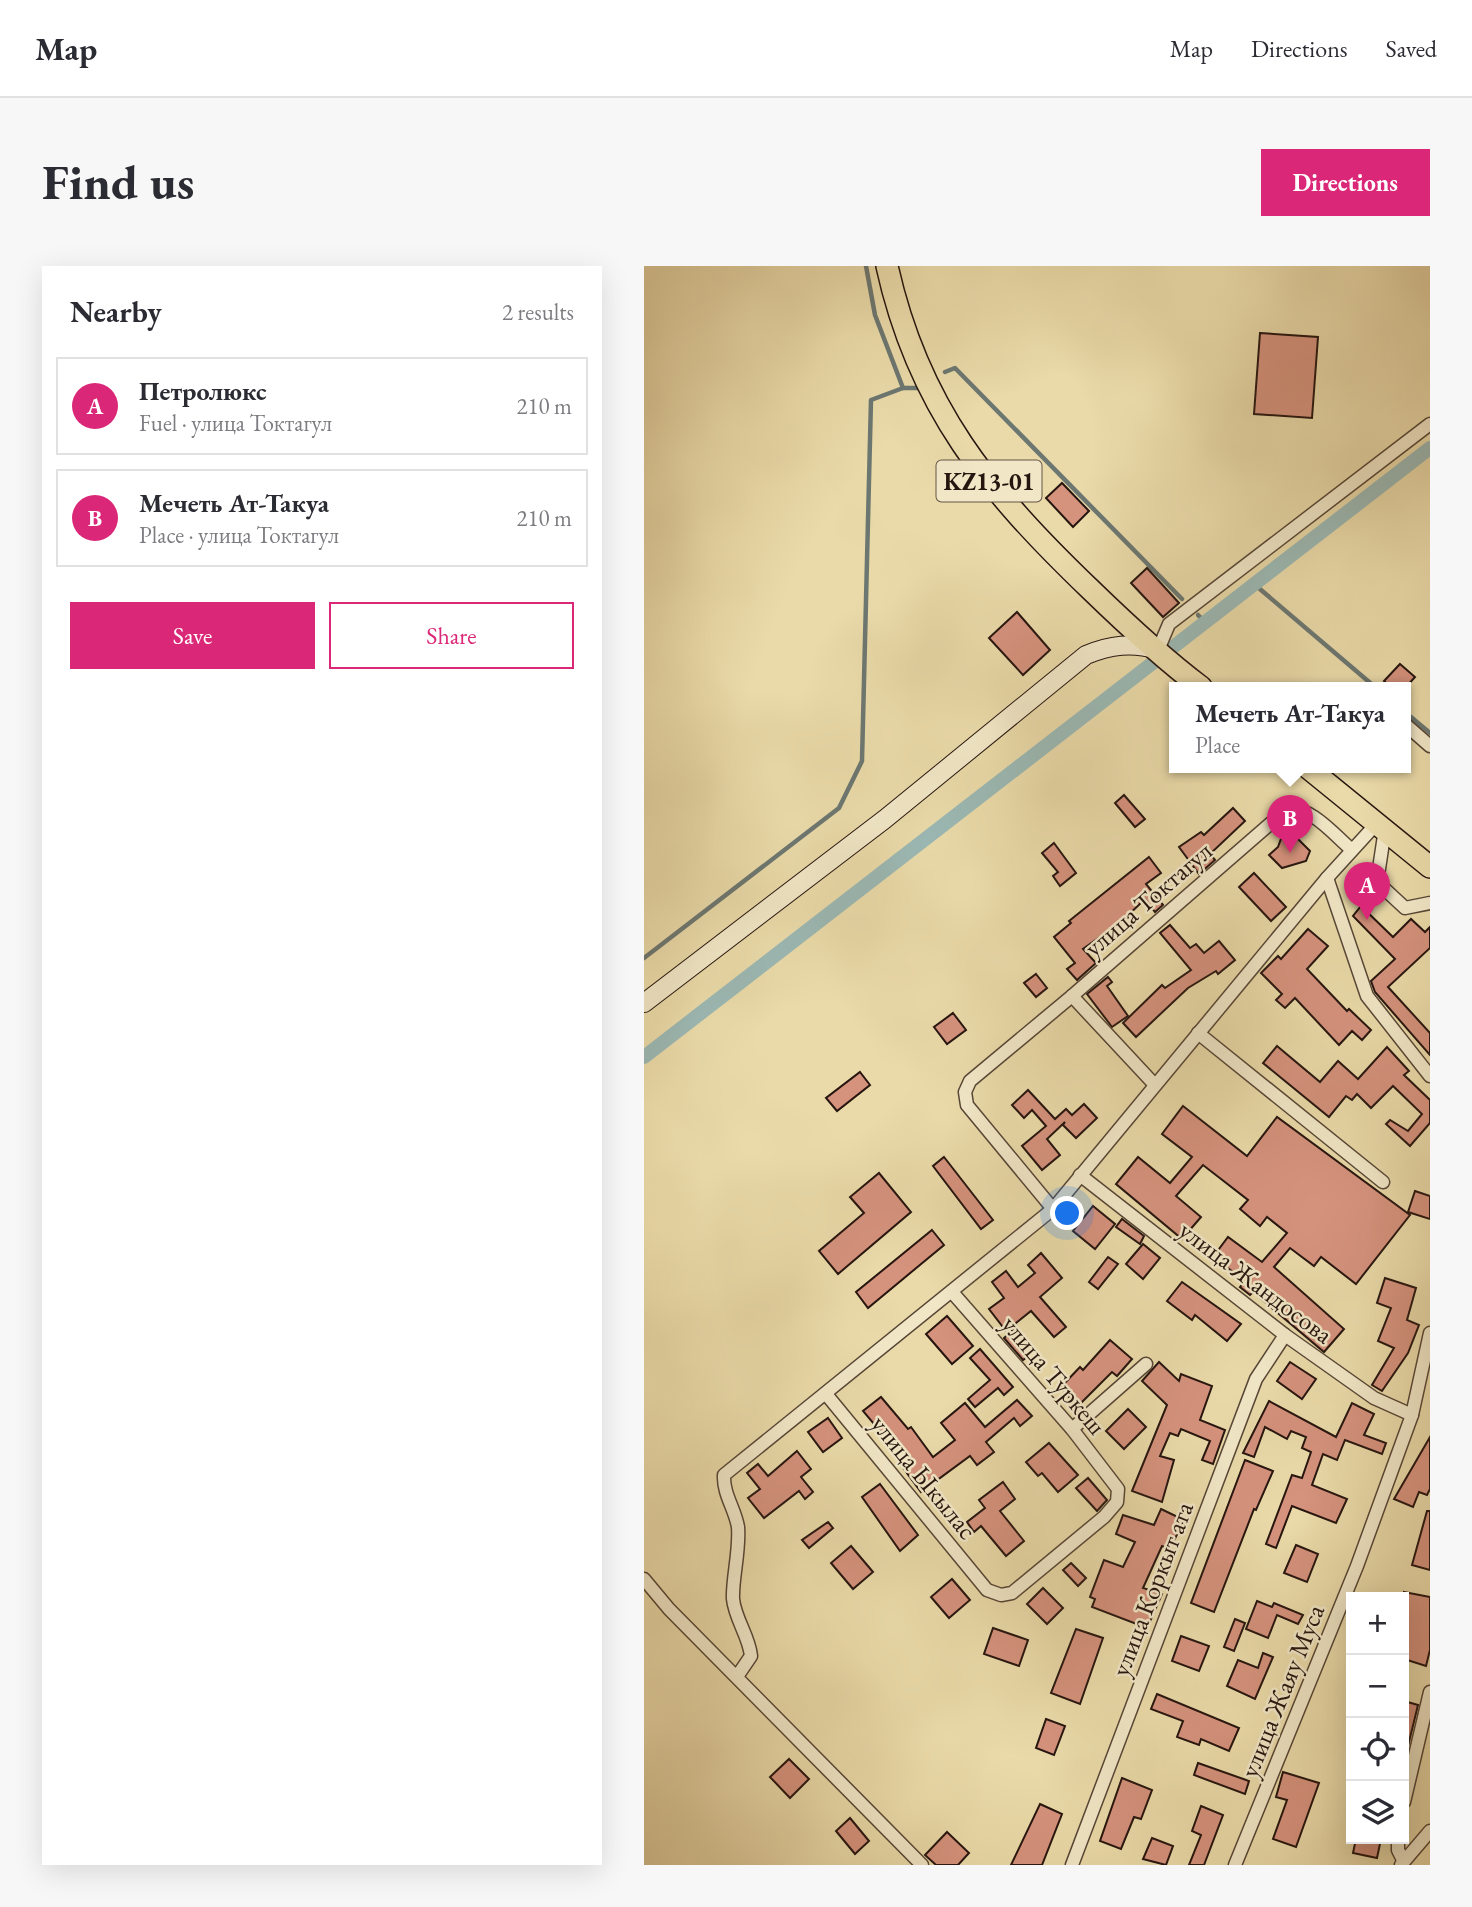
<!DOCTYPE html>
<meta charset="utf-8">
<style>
:root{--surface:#fff;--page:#f7f7f7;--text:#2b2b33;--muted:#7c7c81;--line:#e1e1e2;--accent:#db2777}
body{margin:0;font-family:"EB Garamond",serif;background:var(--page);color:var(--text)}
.controls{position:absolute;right:21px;bottom:21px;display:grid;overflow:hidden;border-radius:0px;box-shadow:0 7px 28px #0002}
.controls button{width:63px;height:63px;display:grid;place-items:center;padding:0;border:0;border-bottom:2px solid var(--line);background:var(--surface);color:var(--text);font:35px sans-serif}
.you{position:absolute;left:424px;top:948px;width:24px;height:24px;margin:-18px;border:5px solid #fff;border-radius:50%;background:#1a73e8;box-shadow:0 0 0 10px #1a73e833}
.badge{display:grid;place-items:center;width:46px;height:46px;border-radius:50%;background:var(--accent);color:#fff;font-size:23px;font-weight:700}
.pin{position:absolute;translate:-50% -58px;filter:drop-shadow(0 2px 4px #0008)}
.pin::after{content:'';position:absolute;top:37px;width:24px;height:21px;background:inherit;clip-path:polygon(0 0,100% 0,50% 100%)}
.popup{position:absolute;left:525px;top:416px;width:242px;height:91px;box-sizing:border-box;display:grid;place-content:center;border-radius:0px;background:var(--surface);filter:drop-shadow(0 2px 5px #0005);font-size:23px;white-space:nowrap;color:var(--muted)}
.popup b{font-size:26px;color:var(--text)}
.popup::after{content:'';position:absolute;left:50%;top:100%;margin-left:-14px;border:14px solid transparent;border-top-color:var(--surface)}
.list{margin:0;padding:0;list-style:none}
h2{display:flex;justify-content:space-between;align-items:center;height:91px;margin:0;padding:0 28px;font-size:30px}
h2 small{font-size:23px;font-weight:400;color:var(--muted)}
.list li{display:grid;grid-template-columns:46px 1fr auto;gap:21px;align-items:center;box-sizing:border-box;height:98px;margin:0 14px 14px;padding:0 14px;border:2px solid var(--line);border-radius:0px}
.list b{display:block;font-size:26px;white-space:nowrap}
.list p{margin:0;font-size:23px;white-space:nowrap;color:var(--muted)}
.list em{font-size:23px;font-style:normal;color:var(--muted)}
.actions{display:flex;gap:14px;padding:21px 28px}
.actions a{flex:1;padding:16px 0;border:2px solid var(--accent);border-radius:0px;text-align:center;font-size:24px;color:var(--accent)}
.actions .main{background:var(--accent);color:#fff}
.icon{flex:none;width:38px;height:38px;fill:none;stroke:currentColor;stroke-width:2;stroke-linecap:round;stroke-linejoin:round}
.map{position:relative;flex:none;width:786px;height:1599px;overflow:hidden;border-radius:0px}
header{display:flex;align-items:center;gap:42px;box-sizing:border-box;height:98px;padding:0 35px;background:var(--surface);border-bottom:2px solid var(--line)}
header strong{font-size:33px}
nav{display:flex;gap:38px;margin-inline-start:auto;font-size:24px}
.intro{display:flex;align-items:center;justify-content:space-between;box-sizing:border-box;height:168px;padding:0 42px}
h1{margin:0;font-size:49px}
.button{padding:18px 32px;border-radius:0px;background:var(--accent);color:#fff;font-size:24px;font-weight:700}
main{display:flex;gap:42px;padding:0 42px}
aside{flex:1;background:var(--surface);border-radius:0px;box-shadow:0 7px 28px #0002}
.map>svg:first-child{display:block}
</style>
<header>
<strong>Map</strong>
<nav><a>Map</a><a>Directions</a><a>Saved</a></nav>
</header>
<div class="intro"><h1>Find us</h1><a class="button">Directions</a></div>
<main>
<aside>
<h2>Nearby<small>2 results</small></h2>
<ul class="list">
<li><span class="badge">A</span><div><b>Петролюкс</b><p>Fuel · улица Токтагул</p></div><em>210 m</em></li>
<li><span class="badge">B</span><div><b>Мечеть Ат-Такуа</b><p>Place · улица Токтагул</p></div><em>210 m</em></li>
</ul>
<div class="actions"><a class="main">Save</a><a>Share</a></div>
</aside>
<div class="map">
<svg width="786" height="1599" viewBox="0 0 786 1599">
<rect width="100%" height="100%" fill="#eadaa9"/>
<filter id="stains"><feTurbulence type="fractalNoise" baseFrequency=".00286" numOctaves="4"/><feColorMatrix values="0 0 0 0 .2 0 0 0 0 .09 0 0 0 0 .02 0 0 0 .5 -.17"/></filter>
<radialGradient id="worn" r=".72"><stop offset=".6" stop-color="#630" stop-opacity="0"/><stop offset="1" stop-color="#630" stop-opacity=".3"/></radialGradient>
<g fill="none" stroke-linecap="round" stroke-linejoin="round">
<g stroke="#6c7771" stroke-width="4.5">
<polyline points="222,0 231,49 259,122"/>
<polyline points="301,106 311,102 538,333"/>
<polyline points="610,318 731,421"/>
<polyline points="554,349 561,356"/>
<polyline points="762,447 786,467"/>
<polyline points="0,692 195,542 218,495 227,134 259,122 274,122"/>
</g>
<polyline stroke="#9bb8b3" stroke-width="14" points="0,791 786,182"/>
</g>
<g fill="#d5927d" stroke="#26150f" stroke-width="2">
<polygon points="616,67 674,71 668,152 610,148"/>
<polygon points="418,217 445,245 429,261 402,232"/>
<polygon points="503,302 535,337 519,351 487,317"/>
<polygon points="373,346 406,384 379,409 345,372"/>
<polygon points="756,398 771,411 762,421 746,421 740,415"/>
<polygon points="480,529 501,553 491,561 471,537"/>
<polygon points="589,542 601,555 566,588 571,594 555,608 535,581 557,566 560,569"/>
<polygon points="649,568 666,585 662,595 638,602 625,589 634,581 638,570"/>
<polygon points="410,577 432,607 416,620 409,610 414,606 398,587"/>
<polygon points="505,591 517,607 502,618 519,639 511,646 501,633 477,656 439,683 452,697 433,714 423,703 431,697 410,671 427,657 425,655"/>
<polygon points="610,607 642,641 627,655 595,621"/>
<polygon points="717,640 749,671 767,653 781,666 786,661 786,682 744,721 786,767 786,789 731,726 727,715 751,693 709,650"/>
<polygon points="526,659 546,682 552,678 560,687 575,675 591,694 574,708 572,705 544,722 492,771 479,757 518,719 521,722 547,704 516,667"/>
<polygon points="664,663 684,680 663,703 703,745 705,743 727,764 718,774 708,765 695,779 651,732 641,742 632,734 638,728 617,707 634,690 637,693"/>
<polygon points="392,708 403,722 392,731 380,717"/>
<polygon points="464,711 468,716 463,720 484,750 468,761 443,728"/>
<polygon points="309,747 322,764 303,778 290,761"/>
<polygon points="633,780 676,816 694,795 714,813 743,781 765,805 760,809 786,834 786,857 766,880 742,858 746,854 764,865 778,848 749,820 727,842 713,828 708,834 702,830 685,851 619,797"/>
<polygon points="216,806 226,819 193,845 182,832"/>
<polygon points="384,824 411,853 422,843 428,849 440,838 453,852 432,872 419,859 421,856 403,873 416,889 398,904 378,880 402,860 388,844 380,852 368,839"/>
<polygon points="539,840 603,890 633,851 766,949 712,1018 677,991 670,1000 646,982 630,1001 700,1063 680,1086 609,1026 606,1029 596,1021 601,1015 569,991 584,971 618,996 643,967 623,951 616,960 596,943 604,934 559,899 532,930 557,951 538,973 472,918 494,891 526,917 548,891 518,868"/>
<polygon points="300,891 349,954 337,963 289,900"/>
<polygon points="235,907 267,946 194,1008 175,985 220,947 206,931"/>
<polygon points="771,925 786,930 786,953 764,946"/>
<polygon points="449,940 471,958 451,983 429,965"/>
<polygon points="478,953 500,970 496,978 472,961"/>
<polygon points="288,964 300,979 224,1042 212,1026"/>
<polygon points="499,978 516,992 499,1013 482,998"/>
<polygon points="397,987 418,1012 396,1031 422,1061 410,1071 387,1045 362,1065 345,1043 360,1032 348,1016 362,1005 374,1021 391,1007 384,999"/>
<polygon points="464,991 474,998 454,1023 445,1016"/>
<polygon points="741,1012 772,1022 763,1054 775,1059 764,1087 738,1125 728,1119 750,1082 734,1075 747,1042 733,1037"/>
<polygon points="538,1016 597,1058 583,1075 551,1049 548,1054 523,1035"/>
<polygon points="303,1050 329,1080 308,1098 282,1068"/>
<polygon points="370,1063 389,1086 379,1094 360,1072"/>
<polygon points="466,1074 488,1093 473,1110 468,1106 434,1140 416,1122 436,1101 439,1104"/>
<polygon points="336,1083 369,1121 360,1129 354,1122 331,1141 324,1133 346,1114 326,1092"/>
<polygon points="515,1096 535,1115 537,1108 568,1120 556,1154 581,1164 569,1198 558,1194 566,1175 537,1163 534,1170 526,1167 516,1190 530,1194 518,1236 488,1225 523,1139 498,1115"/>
<polygon points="646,1096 672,1113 658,1133 633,1115"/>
<polygon points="237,1131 264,1163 267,1161 289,1191 311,1174 297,1157 321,1137 341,1161 373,1134 388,1150 376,1160 370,1152 342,1176 350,1186 333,1199 326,1190 277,1226 243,1180 246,1177 219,1145"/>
<polygon points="625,1135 692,1171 708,1137 730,1148 720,1169 742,1177 738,1188 701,1174 693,1194 679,1188 668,1219 703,1233 692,1257 648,1240 632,1282 622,1278 648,1209 658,1212 667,1186 658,1182 662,1171 647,1165 643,1173 621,1161 610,1191 599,1187"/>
<polygon points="484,1143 502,1161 480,1183 462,1165"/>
<polygon points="184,1152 198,1172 179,1186 164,1166"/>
<polygon points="786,1171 786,1223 783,1229 775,1226 769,1241 750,1233"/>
<polygon points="405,1177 434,1209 414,1226 398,1207 394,1210 382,1196"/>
<polygon points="153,1185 167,1203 157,1211 169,1226 161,1233 155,1225 120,1252 104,1232 116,1223 103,1207 114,1198 124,1210"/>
<polygon points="601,1194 629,1205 612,1244 610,1243 570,1346 547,1337"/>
<polygon points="444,1212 463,1234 453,1245 432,1222"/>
<polygon points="359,1216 371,1233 356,1245 380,1275 362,1290 337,1260 330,1266 323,1256 341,1242 335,1234"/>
<polygon points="236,1218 274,1269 256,1285 218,1231"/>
<polygon points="517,1243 540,1254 526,1283 518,1280 499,1322 518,1328 503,1362 448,1341 451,1333 446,1331 460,1294 479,1301 491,1276 472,1268 479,1249 510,1259"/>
<polygon points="783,1245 786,1245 786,1304 768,1299"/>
<polygon points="184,1256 189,1262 165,1282 158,1274"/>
<polygon points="652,1279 674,1288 663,1316 640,1307"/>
<polygon points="207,1280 229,1306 209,1323 187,1297"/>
<polygon points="427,1297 442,1312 434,1320 419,1304"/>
<polygon points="308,1313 326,1334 305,1352 287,1331"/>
<polygon points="399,1322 419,1342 403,1358 383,1338"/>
<polygon points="760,1326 786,1331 786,1384 782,1400 760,1393"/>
<polygon points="613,1335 628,1341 630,1337 659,1349 654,1358 633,1349 624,1372 602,1363"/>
<polygon points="591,1353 601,1357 590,1385 580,1381"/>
<polygon points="349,1362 384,1374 375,1400 340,1388"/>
<polygon points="432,1363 459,1372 436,1438 407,1427"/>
<polygon points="537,1370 565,1380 555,1405 528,1395"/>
<polygon points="619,1387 629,1391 611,1433 583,1420 594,1394 614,1402"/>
<polygon points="513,1428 595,1462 585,1485 557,1473 555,1479 533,1471 539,1455 507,1443"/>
<polygon points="760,1435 774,1439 764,1480 760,1480"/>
<polygon points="402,1453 421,1460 410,1489 392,1482"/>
<polygon points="145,1493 165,1513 146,1532 126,1511"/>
<polygon points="554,1497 605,1515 601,1528 550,1509"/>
<polygon points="639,1506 675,1517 652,1581 629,1573 643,1534 632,1531"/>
<polygon points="478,1512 508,1524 497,1553 490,1551 477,1583 456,1575"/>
<polygon points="396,1538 418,1548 398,1599 367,1599"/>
<polygon points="557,1540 579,1549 560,1599 545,1599 557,1569 548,1565"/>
<polygon points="206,1552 225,1575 211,1588 192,1565"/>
<polygon points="303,1566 325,1587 314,1599 292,1599 281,1589"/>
<polygon points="508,1572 529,1580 522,1599 499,1593"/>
<polygon points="712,1573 737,1573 733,1592 709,1587"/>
</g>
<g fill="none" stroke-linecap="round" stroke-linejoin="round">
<g stroke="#574636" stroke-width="15">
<g id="street">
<polyline points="514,384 525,358 786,158"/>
<polyline points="762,459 786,480"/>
<polyline points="741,563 733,616 761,642 786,637"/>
<polyline points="683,612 723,730 786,810"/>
<polyline points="554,767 739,916"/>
<path d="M510,818L428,730L642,544C666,538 691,570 707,583"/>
<polyline points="436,909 641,1069 730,1132 768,1149"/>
<polyline points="409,943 323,839 321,826 326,815 428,730"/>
<polyline points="182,1128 343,1324 357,1329 368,1327 460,1251 473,1236 474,1223 428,1163 308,1026"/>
<polyline points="428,1163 502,1098"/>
<polyline points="0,1313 25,1343 278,1599"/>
<path d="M94,1409L107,1390C105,1370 91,1353 89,1333C88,1313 96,1285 94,1261C91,1243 79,1228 80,1209L409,943L683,612L734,556"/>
<polyline points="760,1536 786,1426"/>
<polyline points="754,1573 754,1584 759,1594"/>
<polyline points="428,1599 612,1113 641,1069"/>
<polyline points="591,1599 713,1300 768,1149 786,1067"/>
<polyline points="757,1599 786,1565"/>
</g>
</g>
<g stroke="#26150f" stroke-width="20">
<path id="secondary" d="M0,737L241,553L442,389C466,379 488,376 514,384"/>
</g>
<g stroke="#26150f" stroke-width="24">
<g id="primary">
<path d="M243,0C274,141 345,226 446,323C481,357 517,391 557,421"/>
<polyline points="663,501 786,601"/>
</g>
</g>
<use href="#street" stroke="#f1e7c7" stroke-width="12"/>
<use href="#secondary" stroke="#f1e7c7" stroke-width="18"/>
<use href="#primary" stroke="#eadaa9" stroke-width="21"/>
</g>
<g text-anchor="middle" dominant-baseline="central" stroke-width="5" stroke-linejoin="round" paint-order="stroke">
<rect fill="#f1e7c7" stroke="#635446" stroke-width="2" x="292.5" y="194.5" width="105" height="41" rx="5"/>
<g font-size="24" font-weight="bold" fill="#26150f">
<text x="345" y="215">KZ13-01</text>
</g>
<g font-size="26" fill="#26150f" stroke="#f1e7c7">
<text transform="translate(504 633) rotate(-41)">улица Токтагул</text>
<text transform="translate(612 1016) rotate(37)">улица Жандосова</text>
<text transform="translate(410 1109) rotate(50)">улица Туркеш</text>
<text transform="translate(280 1211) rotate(51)">улица Ыкылас</text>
<text transform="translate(508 1323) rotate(-69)">улица Коркыт ата</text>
<text transform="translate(638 1425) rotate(-68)">улица Жаяу Муса</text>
</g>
</g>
<rect width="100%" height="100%" filter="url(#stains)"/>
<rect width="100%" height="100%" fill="url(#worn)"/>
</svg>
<div class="controls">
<button>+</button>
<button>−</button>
<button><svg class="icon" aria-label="locate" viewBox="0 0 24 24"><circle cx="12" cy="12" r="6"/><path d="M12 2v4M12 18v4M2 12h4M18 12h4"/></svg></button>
<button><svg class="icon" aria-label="layers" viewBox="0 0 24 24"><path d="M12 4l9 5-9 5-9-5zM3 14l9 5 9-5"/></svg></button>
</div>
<div class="you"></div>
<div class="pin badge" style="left:723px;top:654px">A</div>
<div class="pin badge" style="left:646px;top:587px">B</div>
<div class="popup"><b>Мечеть Ат-Такуа</b>Place</div>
</div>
</main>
